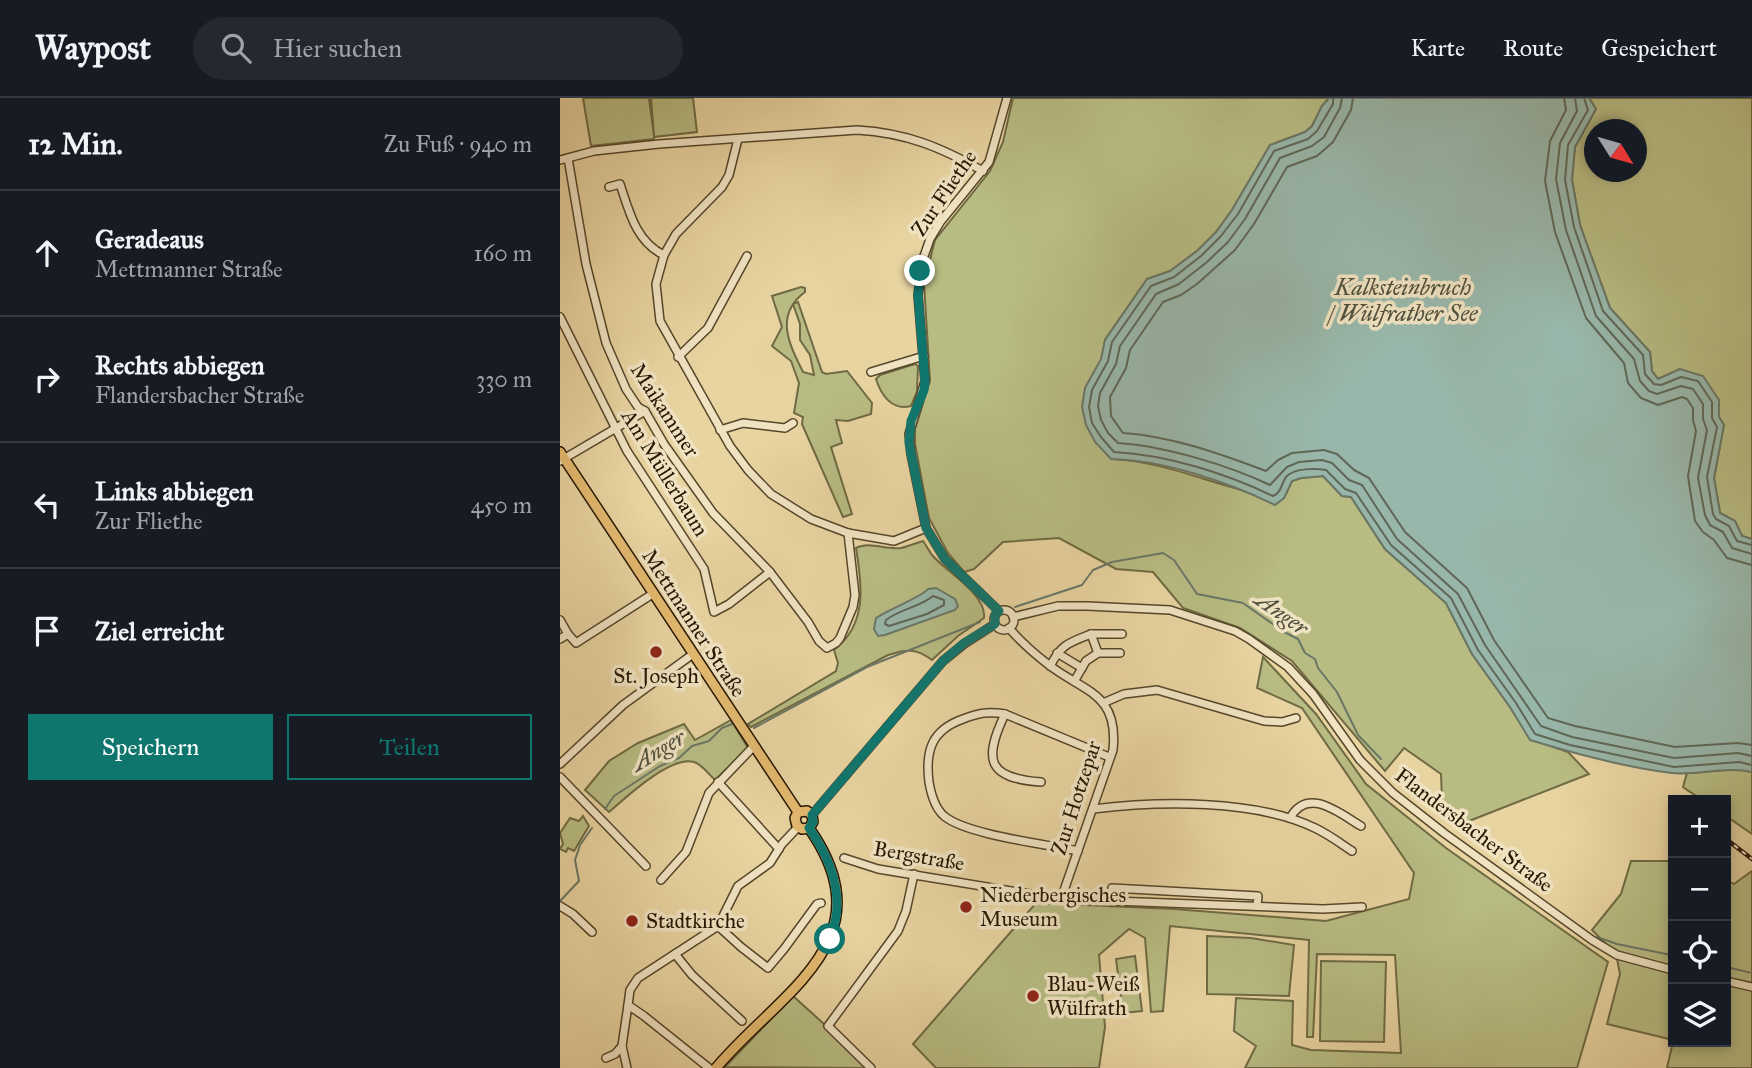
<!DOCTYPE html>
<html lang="de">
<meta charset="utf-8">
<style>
:root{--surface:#171b24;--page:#242831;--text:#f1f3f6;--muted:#9ea1a6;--line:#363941;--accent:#0f766e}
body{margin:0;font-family:"IM FELL Great Primer",serif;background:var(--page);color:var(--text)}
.controls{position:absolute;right:21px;bottom:21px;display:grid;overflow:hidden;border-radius:0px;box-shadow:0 4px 10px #0003}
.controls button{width:63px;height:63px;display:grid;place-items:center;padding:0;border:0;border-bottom:2px solid var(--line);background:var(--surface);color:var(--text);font:35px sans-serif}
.compass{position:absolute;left:1024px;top:21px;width:63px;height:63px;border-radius:50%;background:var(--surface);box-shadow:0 4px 10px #0003;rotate:127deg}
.stop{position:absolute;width:21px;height:21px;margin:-16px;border:5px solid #0f766e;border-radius:50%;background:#fff}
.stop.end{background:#0f766e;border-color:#fff;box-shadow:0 2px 7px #0008}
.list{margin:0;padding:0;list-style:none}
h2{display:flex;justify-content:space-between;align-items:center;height:91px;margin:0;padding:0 28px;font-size:30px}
h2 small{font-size:23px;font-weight:400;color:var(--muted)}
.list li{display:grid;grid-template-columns:46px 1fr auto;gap:21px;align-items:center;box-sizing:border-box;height:126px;padding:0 28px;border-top:2px solid var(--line)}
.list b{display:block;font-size:26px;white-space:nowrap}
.list p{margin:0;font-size:23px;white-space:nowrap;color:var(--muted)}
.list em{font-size:23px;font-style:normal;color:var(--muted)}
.actions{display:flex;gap:14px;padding:21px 28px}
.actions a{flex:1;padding:16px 0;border:2px solid var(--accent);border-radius:0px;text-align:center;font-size:24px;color:var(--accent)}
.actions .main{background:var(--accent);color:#fff}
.icon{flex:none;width:38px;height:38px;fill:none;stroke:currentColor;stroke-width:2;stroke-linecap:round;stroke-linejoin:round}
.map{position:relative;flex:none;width:1192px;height:970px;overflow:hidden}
header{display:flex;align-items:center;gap:42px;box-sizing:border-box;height:98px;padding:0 35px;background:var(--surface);border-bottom:2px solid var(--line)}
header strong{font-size:33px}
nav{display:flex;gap:38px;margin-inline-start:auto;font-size:24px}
.search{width:490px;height:63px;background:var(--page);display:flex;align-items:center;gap:18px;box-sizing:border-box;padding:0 24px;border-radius:38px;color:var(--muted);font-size:26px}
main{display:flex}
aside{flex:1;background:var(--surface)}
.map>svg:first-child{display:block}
</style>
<header>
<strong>Waypost</strong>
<div class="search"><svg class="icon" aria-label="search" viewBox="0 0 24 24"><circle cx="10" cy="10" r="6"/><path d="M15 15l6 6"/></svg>Hier suchen</div>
<nav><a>Karte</a><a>Route</a><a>Gespeichert</a></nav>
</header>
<main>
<aside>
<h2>12 Min.<small>Zu Fuß · 940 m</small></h2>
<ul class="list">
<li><svg class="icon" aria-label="ahead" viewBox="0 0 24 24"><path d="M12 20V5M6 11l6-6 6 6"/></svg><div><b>Geradeaus</b><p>Mettmanner Straße</p></div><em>160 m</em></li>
<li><svg class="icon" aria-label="right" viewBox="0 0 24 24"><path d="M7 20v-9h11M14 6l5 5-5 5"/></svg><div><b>Rechts abbiegen</b><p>Flandersbacher Straße</p></div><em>330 m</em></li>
<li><svg class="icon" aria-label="left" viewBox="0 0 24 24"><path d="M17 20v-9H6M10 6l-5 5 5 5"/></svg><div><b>Links abbiegen</b><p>Zur Fliethe</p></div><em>450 m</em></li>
<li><svg class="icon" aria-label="arrive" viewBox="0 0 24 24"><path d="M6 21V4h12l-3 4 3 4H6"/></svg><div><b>Ziel erreicht</b></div></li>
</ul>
<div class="actions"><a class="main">Speichern</a><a>Teilen</a></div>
</aside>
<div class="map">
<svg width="1192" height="970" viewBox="0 0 1192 970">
<rect width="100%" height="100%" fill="#e8d4a1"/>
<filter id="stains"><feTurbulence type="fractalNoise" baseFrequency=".00286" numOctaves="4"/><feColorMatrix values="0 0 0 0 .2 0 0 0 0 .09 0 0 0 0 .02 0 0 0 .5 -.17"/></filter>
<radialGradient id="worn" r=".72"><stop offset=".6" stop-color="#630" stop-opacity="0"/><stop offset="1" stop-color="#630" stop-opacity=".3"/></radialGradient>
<g fill="#b8bc83" stroke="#6f6a43" stroke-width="2" fill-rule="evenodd">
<polygon points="23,0 89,0 94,38 91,0 133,0 137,34 94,39 94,41 31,48"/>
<path d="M453,0H769L762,8L752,28L745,34L710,47L672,112L656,134L637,153L610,173L587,181L545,242L542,261L525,290L551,361C611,363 665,394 724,400L732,383L741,380L763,378L782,398L791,399L825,451L886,505L912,556L950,609L970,641L1008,654L1029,676L909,723L882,704L881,676L844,650L825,673L732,563L680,530L623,510L593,474L556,471L499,440L443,444L414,471L404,474L388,455L369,420L355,346V331L370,283L364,185L375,142L430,73L443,44Z"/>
<path d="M1029,0H1192V441L1182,438L1175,423L1160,415L1154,380L1164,327L1159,319V302L1120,271L1098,281L1092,273L1090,254L1050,210L1020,127L1012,82L1015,49L1036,11ZM1034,32H1076V74H1034Z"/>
<path d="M241,189L245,190V194C214,217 229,246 243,274L254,277L250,257L240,242V226L233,206L238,204L262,274L266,276L287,273L312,305L311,316L288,323L276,322L282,345L271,349L292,416L283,419L242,326L243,319L234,315L239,285L231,263L212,248L222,229L212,198Z"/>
<path d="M355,266L358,268L357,294L351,308C332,313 321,297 316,281L320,277Z"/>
<path d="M363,443C366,447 369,453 372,457C386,474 427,496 424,520L398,538L372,562C356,550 346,551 328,557L191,629L188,626L276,573L278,565L274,552C308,526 302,486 296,450C309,443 326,452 341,450C349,448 356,445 363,443Z"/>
<polygon points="703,559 756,616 806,686 886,750 1048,864 1017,970 685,970 696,948 674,933 676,900 733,903 732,947 751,952 841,955 835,857 757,856 753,939 747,939 749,842 610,828 603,913 591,914 585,840 569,831 539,857 545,929 539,970 376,970 353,946 476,805 614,811 766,823 849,801 854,775 742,610 697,590"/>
<path d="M171,622L188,650L155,682C149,677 142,666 134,664C111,657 65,700 49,714L25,692L49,663L78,645L124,626L135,642Z"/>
<polygon points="1179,671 1192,674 1192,736 1166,718 1166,702 1142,702 1123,689 1127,675"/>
<polygon points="23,718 29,728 14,753 8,750 6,754 0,751 3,746 0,735 10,720 19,723"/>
<polygon points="1113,759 1113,942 1047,926 1060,876 1056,856 1032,832 1061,796 1071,763 1108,763"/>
<polygon points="1192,773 1192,970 1107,970 1113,944 1166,944 1166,783 1174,786"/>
<polygon points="647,838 691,840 734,847 729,898 647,896"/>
<polygon points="575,858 582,913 563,915 556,861"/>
<polygon points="761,863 826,864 824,944 760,943"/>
<polygon points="233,898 264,926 265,930 306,970 165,969"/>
</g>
<g fill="#98b7aa" stroke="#6a7767" stroke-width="2">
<path d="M769,0H1029L1036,11L1015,49L1012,82L1020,127L1050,210L1090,254L1092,273L1098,281L1120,271L1143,278L1159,302V319L1164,327L1154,380L1160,415L1175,423L1182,438L1192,441V674C1165,668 1138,678 1112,675C1067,670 1013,655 970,642L950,609L912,556L886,505L825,451L791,399L782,398L763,378L741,380L732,383L724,400L715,407C668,384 603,362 551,361L535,344L526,327L522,309L525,290L541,261L545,242L587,181L610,173L637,153L656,134L672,112L710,47L745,34L752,28L762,8Z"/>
<path d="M376,490L395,501L398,508L395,512L325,537L318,538L314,531L316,520C328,512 363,498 368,491Z"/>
</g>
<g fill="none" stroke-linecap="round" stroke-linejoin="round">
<g stroke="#5f6756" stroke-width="2">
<path d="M773,0V6L757,33L748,41L714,53L678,116L661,138L641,158L614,179L591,188L552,244L548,263L532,292L529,309L532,325L541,339L554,354C608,357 665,375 713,398C722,394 721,386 726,379C734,370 755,370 766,372L785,391L796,395L831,447L891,500L918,552L956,605L975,636L1010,647L1114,669L1179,664L1192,667"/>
<path d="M782,0L780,10L764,39L752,48L720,60L685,121L668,144L647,164L619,186L596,196L560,248L556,266L540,295L538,308L541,322L548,335L558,345C604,348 668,367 710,387L727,369L739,364L762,362L772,365L789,382L802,387L837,441L898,496L925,547L981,628L1012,639L1114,660L1178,655L1192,658"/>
<path d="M793,0L791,12L773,44L757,58L727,69L694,126L675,152L637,186L621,197L603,204L570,252L566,270L550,299L551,318L563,335C611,338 661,356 706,373L718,362L732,355L764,352L777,356L794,372L809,380L845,434L907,490L934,542L988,620L1015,628L1115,649L1178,645L1192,647"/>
<polyline points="1004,0 1006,12 990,43 985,83 995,134 1026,220 1064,265 1068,285 1081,300 1098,307 1122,299 1127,301 1133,310 1133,322 1136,333 1128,378 1135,423 1143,434 1154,442 1167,460 1192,467"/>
<polyline points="1015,0 1017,13 1000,45 996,81 1006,132 1036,218 1074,261 1080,283 1089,293 1097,296 1121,288 1133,291 1143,306 1143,321 1147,332 1138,380 1145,417 1150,427 1163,434 1172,450 1192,456"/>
<polyline points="1024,0 1028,12 1008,47 1005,82 1014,129 1043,213 1083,257 1085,276 1094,286 1101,287 1121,279 1138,283 1152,304 1152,320 1157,329 1147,379 1153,416 1156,421 1169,428 1177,443 1192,447"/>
<path d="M373,498L384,502V507L367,516L329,528L325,526L326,522C340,511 360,509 373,498Z"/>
</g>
<g stroke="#6a7767" stroke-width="2">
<polyline points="455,509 522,487 533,472 552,464 603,455 614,462 637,496 683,505 724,534 738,541 745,555 755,561 758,570 777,594 798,637 821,661"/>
<polyline points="194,630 307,569 420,524"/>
<polyline points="45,711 54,698 100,668 119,660 132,648 149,643 162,630 172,626"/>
<polyline points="0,803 19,783 15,762 20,747 32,730"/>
<polyline points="1037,839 1057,846 1111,857"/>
<polyline points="1166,869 1192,875"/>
</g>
<g stroke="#56462a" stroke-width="10">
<g id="minor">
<polyline points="178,41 169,77 162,89 116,136 104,157 96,186 100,223 170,348 188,372 211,396 251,421 288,435 334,443 366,430"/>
<polyline points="8,60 26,166 46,245 66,291 78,309 85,313 104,346 153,415 210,474 248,524 259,543 267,550 276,545 280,540 293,509 295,497 288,435"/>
<path d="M0,62L34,53L99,46L297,32C347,35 380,49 423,73"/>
<path d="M49,89L60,86C69,113 76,144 104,157"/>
<polyline points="0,219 67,353 144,471 154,514 169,506 210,474"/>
<polyline points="118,259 148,230 187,158"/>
<polyline points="311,274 364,258"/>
<polyline points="160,332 183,325 225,330 233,325"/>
<polyline points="0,363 85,313"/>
<circle cx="444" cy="522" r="10"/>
<polyline points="439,513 385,461 366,430 351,356 349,336 365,283 358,197 363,161 370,141 381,123 429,64 447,0"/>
<polyline points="453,519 498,508 527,508 610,512 675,533 689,541 728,569 753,596 800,662 833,695 884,735 1032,842 1057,857 1113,872"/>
<polyline points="0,522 8,536"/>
<path d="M449,530C460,543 476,557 489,567C524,594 559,595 553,652L501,801"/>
<polyline points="531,536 562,536"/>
<polyline points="0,541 8,536 16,545 94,495"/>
<polyline points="497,555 522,570"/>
<polyline points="538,555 560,555"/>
<path d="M490,568C502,546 508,545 531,536L538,555L526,563L515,582"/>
<polyline points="543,605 564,596 597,592 704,623 722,624 736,620"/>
<path d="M445,616C422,664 429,680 481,684"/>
<polyline points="0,666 63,607 133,556"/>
<polyline points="0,679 86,768"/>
<polyline points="158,684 219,751"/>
<path d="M533,711C598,703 695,701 755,730C768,736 780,745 792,753"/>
<polyline points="252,717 383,563 404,546 435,526"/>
<path d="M730,720C748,688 779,715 801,728"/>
<path d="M518,753C486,746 407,737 384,718C375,710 371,696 369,684C365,652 372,632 403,621C419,615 428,613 445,616L549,659"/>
<polyline points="284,760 318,771 501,801 763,811 802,809"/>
<polyline points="101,782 126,754 149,695 194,648"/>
<polyline points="552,804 552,790 698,798 697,808"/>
<polyline points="0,808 13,816 32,834"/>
<polyline points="158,828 181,849 208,870 224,851 257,806 261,805"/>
<polyline points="115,856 132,877 182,923"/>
<polyline points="1166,883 1192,889"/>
<polyline points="46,960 55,956 62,948"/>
<polyline points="67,970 62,948 68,907"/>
<polyline points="149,970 84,918 68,907 70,892 78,880 158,828 178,788 210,765 222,746 238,729"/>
<polyline points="311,970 268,928 338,833 346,813 354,776"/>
</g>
</g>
<g stroke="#261703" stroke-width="12">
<g id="major">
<polyline points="0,354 238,714"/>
<polyline points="238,714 247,713 252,717 253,724 249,730"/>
<polyline points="238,714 235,720 237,728 242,731 249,730"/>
<path d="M156,970C221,893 328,843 249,730"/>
</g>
</g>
<use href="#minor" stroke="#f0e3c2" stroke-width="7"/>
<use href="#major" stroke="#e4ba70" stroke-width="9"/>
<g stroke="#261703" stroke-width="4.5">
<polyline id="rail" points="1166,741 1192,761"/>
</g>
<use href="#rail" stroke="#f0e3c2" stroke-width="2" stroke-dasharray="5" stroke-linecap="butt"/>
</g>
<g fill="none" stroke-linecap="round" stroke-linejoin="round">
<path stroke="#0f766e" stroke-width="9" d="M270,841C286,801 273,764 249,730L253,724L252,717L383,563L404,545L435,526V517L439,513L385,461L366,430L349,345L351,323L364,292L365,283L358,197L360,173"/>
</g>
<g fill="#8f2418" stroke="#f0e3c2" stroke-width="2.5">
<circle cx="96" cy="554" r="7"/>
<circle cx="406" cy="809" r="7"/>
<circle cx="72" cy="823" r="7"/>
<circle cx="473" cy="898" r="7"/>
</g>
<g text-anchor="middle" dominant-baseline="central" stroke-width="7" stroke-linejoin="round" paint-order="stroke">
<g font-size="21" fill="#261703" stroke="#f0e3c2">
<text transform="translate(384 95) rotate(-56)">Zur Fliethe</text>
<text transform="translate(105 312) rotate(57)">Maikammer</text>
<text transform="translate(105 375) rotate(58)">Am Müllerbaum</text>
<text transform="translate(134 525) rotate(57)">Mettmanner Straße</text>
<text transform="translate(516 700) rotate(-72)">Zur Hotzepar</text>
<text transform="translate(914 732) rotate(37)">Flandersbacher Straße</text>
<text transform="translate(359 758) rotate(10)">Bergstraße</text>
</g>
<g font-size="21" fill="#261703" stroke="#f0e3c2" text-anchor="start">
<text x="96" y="578" text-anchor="middle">St. Joseph</text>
<text x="420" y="797">Niederbergisches<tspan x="420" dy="24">Museum</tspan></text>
<text x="86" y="823">Stadtkirche</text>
<text x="487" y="886">Blau-Weiß<tspan x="487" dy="24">Wülfrath</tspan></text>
</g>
<g font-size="23" font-style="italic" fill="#4e4f3d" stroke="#f0e3c2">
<text x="843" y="189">Kalksteinbruch<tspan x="843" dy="26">/ Wülfrather See</tspan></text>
<text transform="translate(722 515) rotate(35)">Anger</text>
<text transform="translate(98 652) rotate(-31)">Anger</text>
</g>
</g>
<rect width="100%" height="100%" filter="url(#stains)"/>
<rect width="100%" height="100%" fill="url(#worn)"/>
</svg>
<div class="controls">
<button>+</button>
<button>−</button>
<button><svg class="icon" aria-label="locate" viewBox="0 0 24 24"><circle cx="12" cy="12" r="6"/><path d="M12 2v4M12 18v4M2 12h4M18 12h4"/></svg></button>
<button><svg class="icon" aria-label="layers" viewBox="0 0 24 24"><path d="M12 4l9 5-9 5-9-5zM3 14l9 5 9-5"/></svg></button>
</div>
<svg class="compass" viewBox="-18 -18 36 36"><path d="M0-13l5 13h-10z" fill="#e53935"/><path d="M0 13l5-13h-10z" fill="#9ea1a6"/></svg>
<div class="stop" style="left:270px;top:841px"></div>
<div class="stop end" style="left:360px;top:173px"></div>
</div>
</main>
